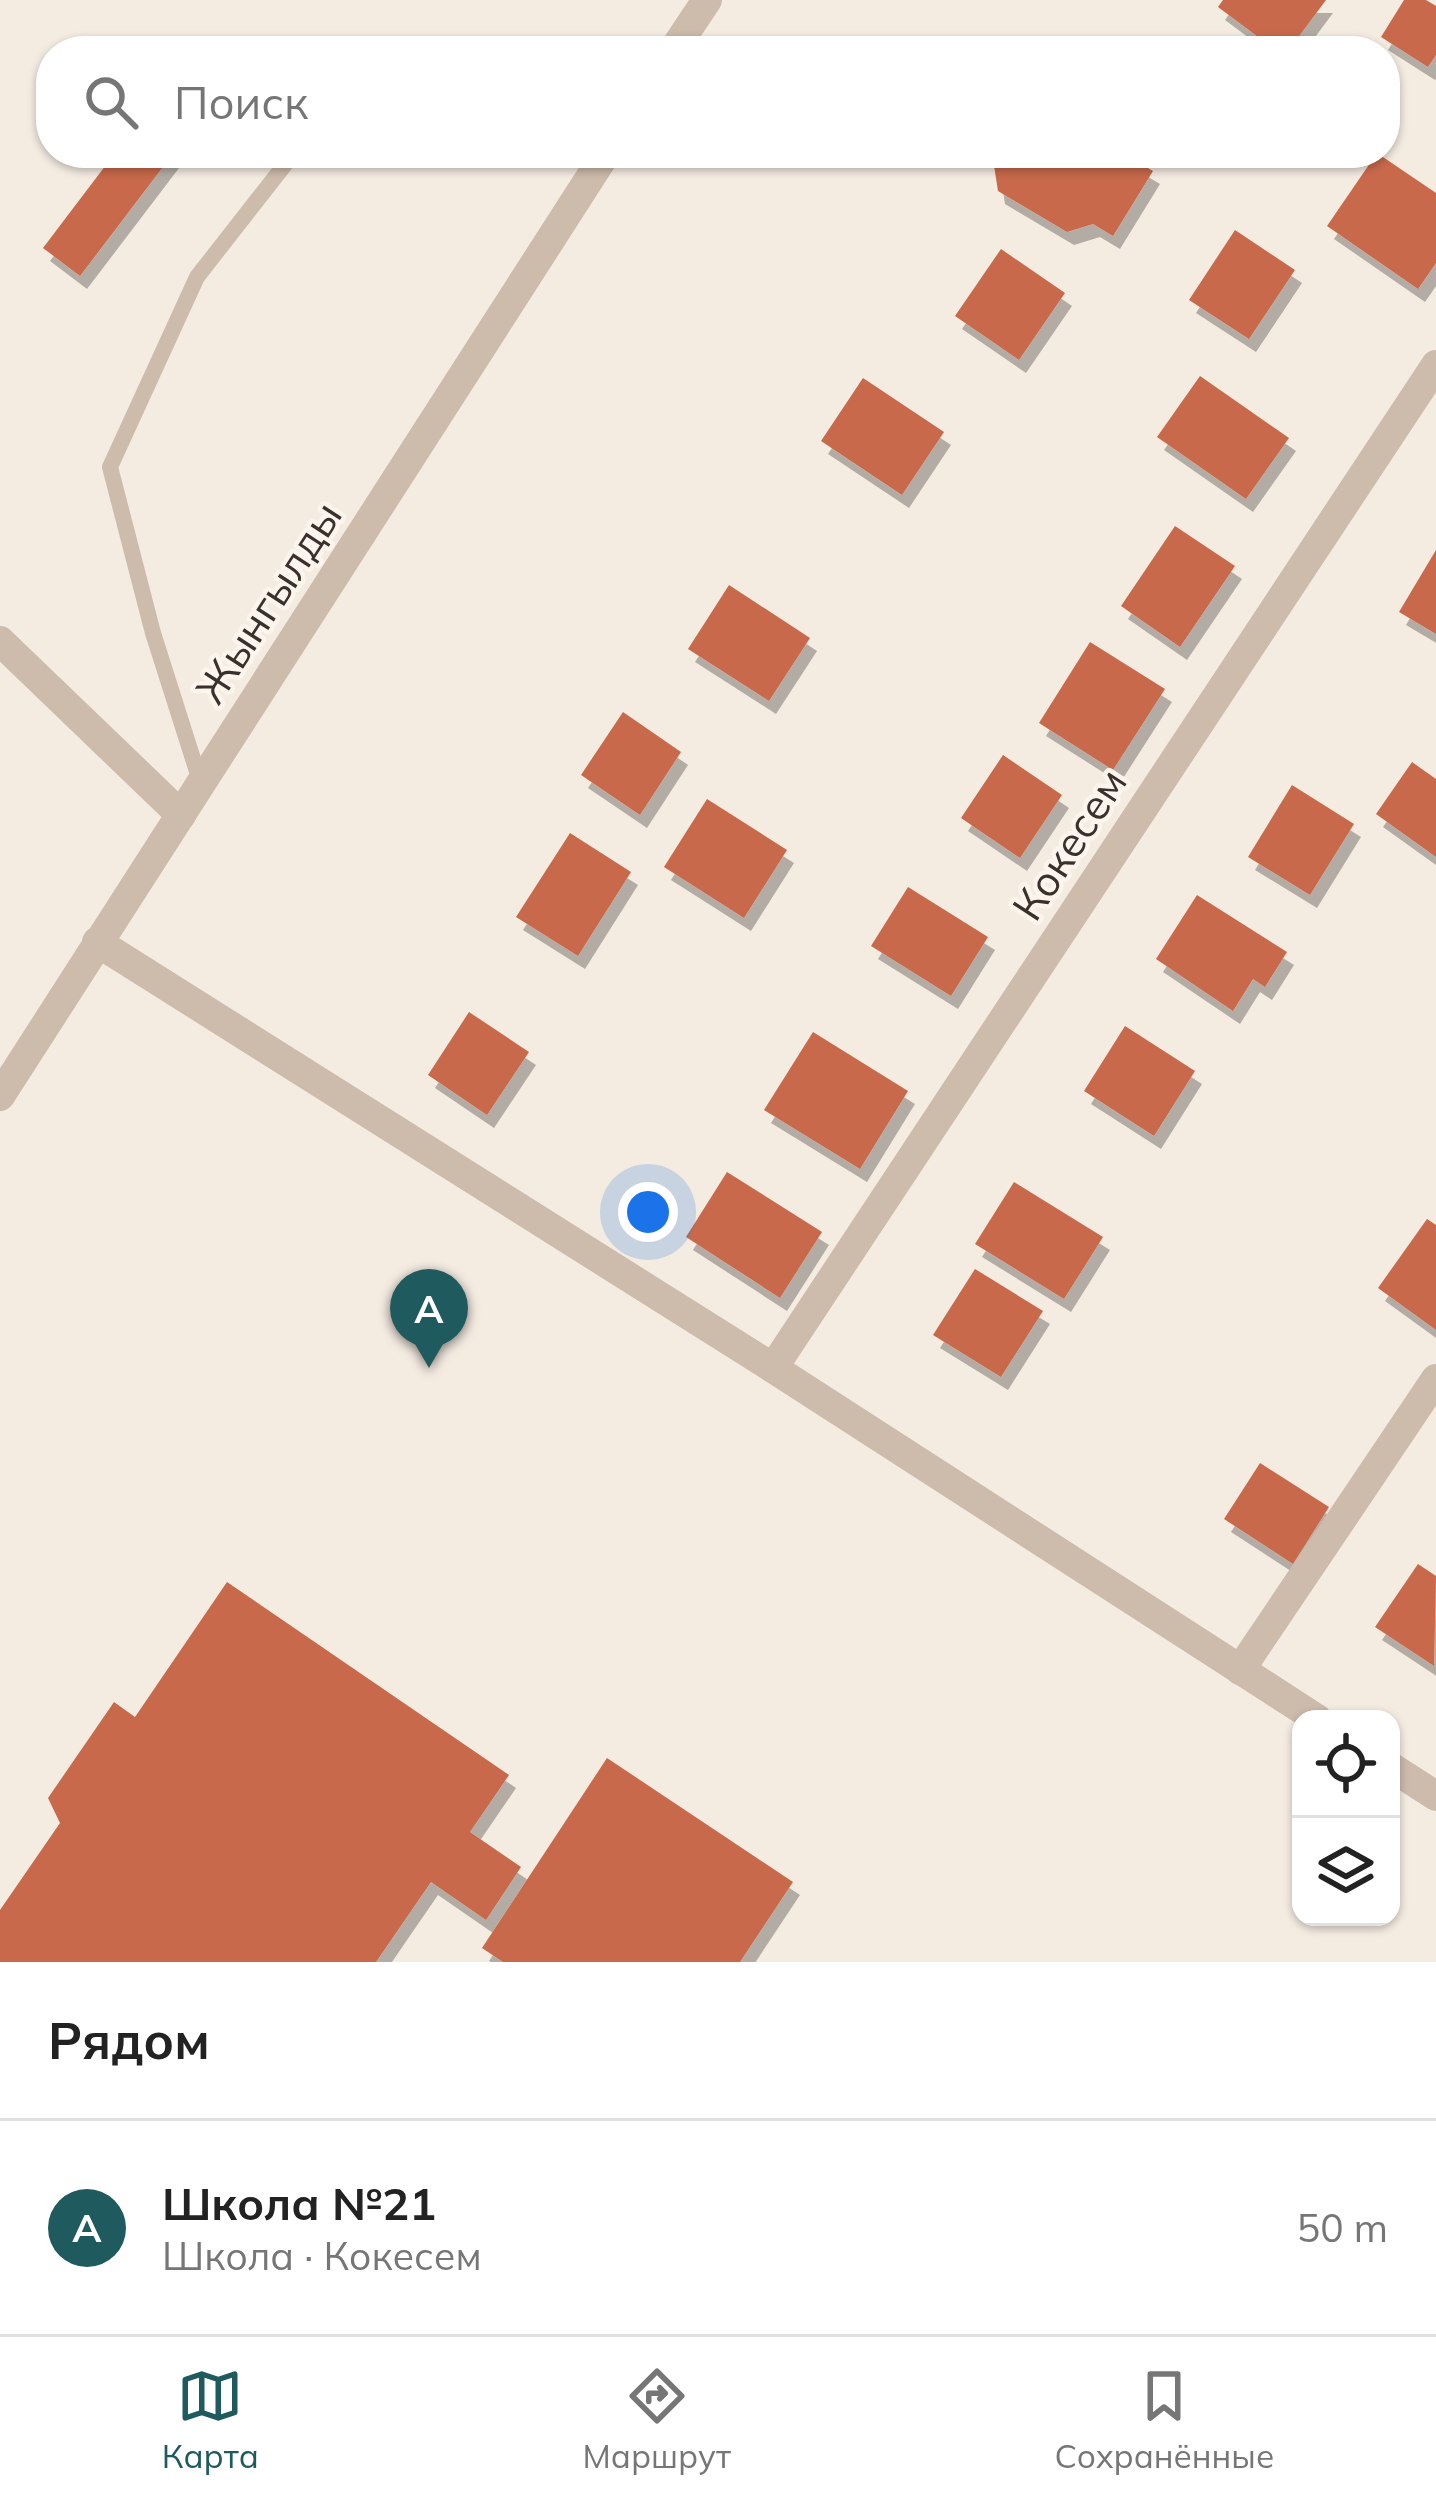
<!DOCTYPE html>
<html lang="ru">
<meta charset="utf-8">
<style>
:root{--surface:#fff;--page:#f2f2f2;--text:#222;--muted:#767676;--line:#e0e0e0;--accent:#1f5a5e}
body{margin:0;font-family:Mulish,sans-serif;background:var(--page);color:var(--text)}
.controls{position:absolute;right:36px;bottom:36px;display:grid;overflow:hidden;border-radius:24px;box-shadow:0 3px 9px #0004}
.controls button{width:108px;height:108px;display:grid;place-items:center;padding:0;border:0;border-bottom:3px solid var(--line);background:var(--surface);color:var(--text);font:60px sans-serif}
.you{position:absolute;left:648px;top:1212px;width:42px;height:42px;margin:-30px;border:9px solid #fff;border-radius:50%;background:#1a73e8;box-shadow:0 0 0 18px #1a73e833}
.badge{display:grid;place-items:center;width:78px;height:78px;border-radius:50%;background:var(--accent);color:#fff;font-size:39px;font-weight:700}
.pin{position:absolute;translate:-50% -99px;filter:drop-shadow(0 3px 6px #0008)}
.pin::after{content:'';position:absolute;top:63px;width:42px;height:36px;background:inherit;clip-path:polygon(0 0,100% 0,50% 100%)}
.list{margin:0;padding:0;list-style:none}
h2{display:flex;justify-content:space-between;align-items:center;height:156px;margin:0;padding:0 48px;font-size:51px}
h2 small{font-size:39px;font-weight:400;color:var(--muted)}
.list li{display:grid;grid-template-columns:78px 1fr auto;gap:36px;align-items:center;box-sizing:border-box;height:216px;padding:0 48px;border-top:3px solid var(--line)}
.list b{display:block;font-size:45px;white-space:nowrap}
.list p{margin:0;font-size:39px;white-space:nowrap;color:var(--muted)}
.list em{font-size:39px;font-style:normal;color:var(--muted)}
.icon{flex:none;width:66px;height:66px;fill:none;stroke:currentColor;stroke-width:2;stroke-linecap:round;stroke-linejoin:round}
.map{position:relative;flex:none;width:1436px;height:1962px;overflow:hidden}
.search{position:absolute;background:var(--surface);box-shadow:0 3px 9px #0004;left:36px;right:36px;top:36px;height:132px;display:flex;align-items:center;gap:30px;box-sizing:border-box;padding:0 42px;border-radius:48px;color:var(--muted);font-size:45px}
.sheet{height:372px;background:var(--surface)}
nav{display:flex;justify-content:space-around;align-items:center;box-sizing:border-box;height:168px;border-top:3px solid var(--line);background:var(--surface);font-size:33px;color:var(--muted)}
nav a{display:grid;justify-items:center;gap:6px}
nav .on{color:var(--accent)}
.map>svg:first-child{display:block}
</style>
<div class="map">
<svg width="1436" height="1962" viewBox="0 0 1436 1962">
<defs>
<filter id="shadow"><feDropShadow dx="7" dy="13" stdDeviation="0" flood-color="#0004"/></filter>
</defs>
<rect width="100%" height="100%" fill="#f4ebe1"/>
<g fill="#c8694b" filter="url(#shadow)">
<polygon points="1223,0 1326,0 1288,51 1277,51 1218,7"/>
<polygon points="1404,0 1426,0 1436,6 1436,55 1428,67 1381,37"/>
<polygon points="115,153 172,155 80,276 43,248"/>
<polygon points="992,153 1123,153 1153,171 1113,236 1093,224 1067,232 998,191"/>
<polygon points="1377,153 1436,193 1436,263 1418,289 1327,226"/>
<polygon points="1235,230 1295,270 1249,339 1189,300"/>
<polygon points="1001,249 1065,293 1019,360 955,316"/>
<polygon points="1200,376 1289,438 1246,499 1157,437"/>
<polygon points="863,378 944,432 902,495 821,441"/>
<polygon points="1175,526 1235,566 1180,647 1121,606"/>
<polygon points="1436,550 1436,634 1399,612"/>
<polygon points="729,585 810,638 769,701 688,649"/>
<polygon points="1090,642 1165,689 1113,770 1039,723"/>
<polygon points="623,712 681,752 640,815 581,775"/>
<polygon points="1003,755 1062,795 1020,858 961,818"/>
<polygon points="1412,762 1436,779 1436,857 1376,814"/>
<polygon points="1292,785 1354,824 1310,895 1248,857"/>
<polygon points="707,799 787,850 744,918 664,867"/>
<polygon points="570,833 631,872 578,956 516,917"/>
<polygon points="908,887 988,937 951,996 871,946"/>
<polygon points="1197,895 1287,952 1265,987 1253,979 1233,1011 1156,959"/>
<polygon points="469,1012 529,1052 487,1115 428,1075"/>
<polygon points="1125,1026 1195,1071 1154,1136 1084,1091"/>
<polygon points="813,1032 908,1091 860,1169 764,1110"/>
<polygon points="727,1172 822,1232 780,1298 686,1237"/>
<polygon points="1014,1182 1103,1237 1064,1299 975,1244"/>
<polygon points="1427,1219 1436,1225 1436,1330 1378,1288"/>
<polygon points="975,1269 1043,1311 1001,1377 933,1335"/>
<polygon points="1260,1463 1329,1507 1293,1564 1224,1519"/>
<polygon points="1418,1564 1436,1576 1434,1666 1375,1627"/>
<polygon points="227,1582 509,1775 470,1832 521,1867 486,1920 431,1882 376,1962 0,1962 0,1910 60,1823 48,1798 114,1702 135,1717"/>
<polygon points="607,1758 793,1882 740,1962 503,1962 482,1948"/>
</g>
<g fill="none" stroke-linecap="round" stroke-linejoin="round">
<polyline stroke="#cdbbac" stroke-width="16" points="201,784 153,633 110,467 197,277 294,153"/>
<g stroke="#cdbbac" stroke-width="30">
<polyline points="0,641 181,815"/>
<polyline points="97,942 773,1368 1317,1719"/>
<polyline points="773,1368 1436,365"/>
<polyline points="1240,1670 1436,1379"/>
<polyline points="1391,1767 1436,1796"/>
</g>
<g stroke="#cdbbac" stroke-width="30">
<polyline points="673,51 707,0"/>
<polyline points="0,1096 606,153"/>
</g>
</g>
<g text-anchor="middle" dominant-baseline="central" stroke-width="9" stroke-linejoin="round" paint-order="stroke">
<g font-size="42" fill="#3b302b" stroke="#fbf5ee">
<text transform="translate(268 602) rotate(-57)">Жынгылды</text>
<text transform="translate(1069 844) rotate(-57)">Кокесем</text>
</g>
</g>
</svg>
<div class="controls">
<button><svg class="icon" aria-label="locate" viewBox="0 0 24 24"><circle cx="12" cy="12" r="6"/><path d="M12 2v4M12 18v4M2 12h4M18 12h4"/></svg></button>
<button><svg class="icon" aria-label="layers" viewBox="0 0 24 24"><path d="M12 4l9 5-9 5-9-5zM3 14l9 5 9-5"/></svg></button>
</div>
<div class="you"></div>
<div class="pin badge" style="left:429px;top:1368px">A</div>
<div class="search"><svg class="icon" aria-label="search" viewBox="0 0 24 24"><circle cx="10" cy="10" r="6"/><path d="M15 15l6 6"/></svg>Поиск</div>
</div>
<section class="sheet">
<h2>Рядом<small></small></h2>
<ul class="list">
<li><span class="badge">A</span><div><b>Школа №21</b><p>Школа · Кокесем</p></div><em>50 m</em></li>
</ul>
</section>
<nav>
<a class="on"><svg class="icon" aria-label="map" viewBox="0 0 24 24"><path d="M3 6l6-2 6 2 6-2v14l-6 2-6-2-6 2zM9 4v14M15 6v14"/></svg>Карта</a>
<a><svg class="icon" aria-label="directions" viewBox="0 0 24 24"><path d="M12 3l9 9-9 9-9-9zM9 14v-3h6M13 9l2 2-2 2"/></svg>Маршрут</a>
<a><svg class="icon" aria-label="saved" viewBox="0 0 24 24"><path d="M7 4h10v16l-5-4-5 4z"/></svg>Сохранённые</a>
</nav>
